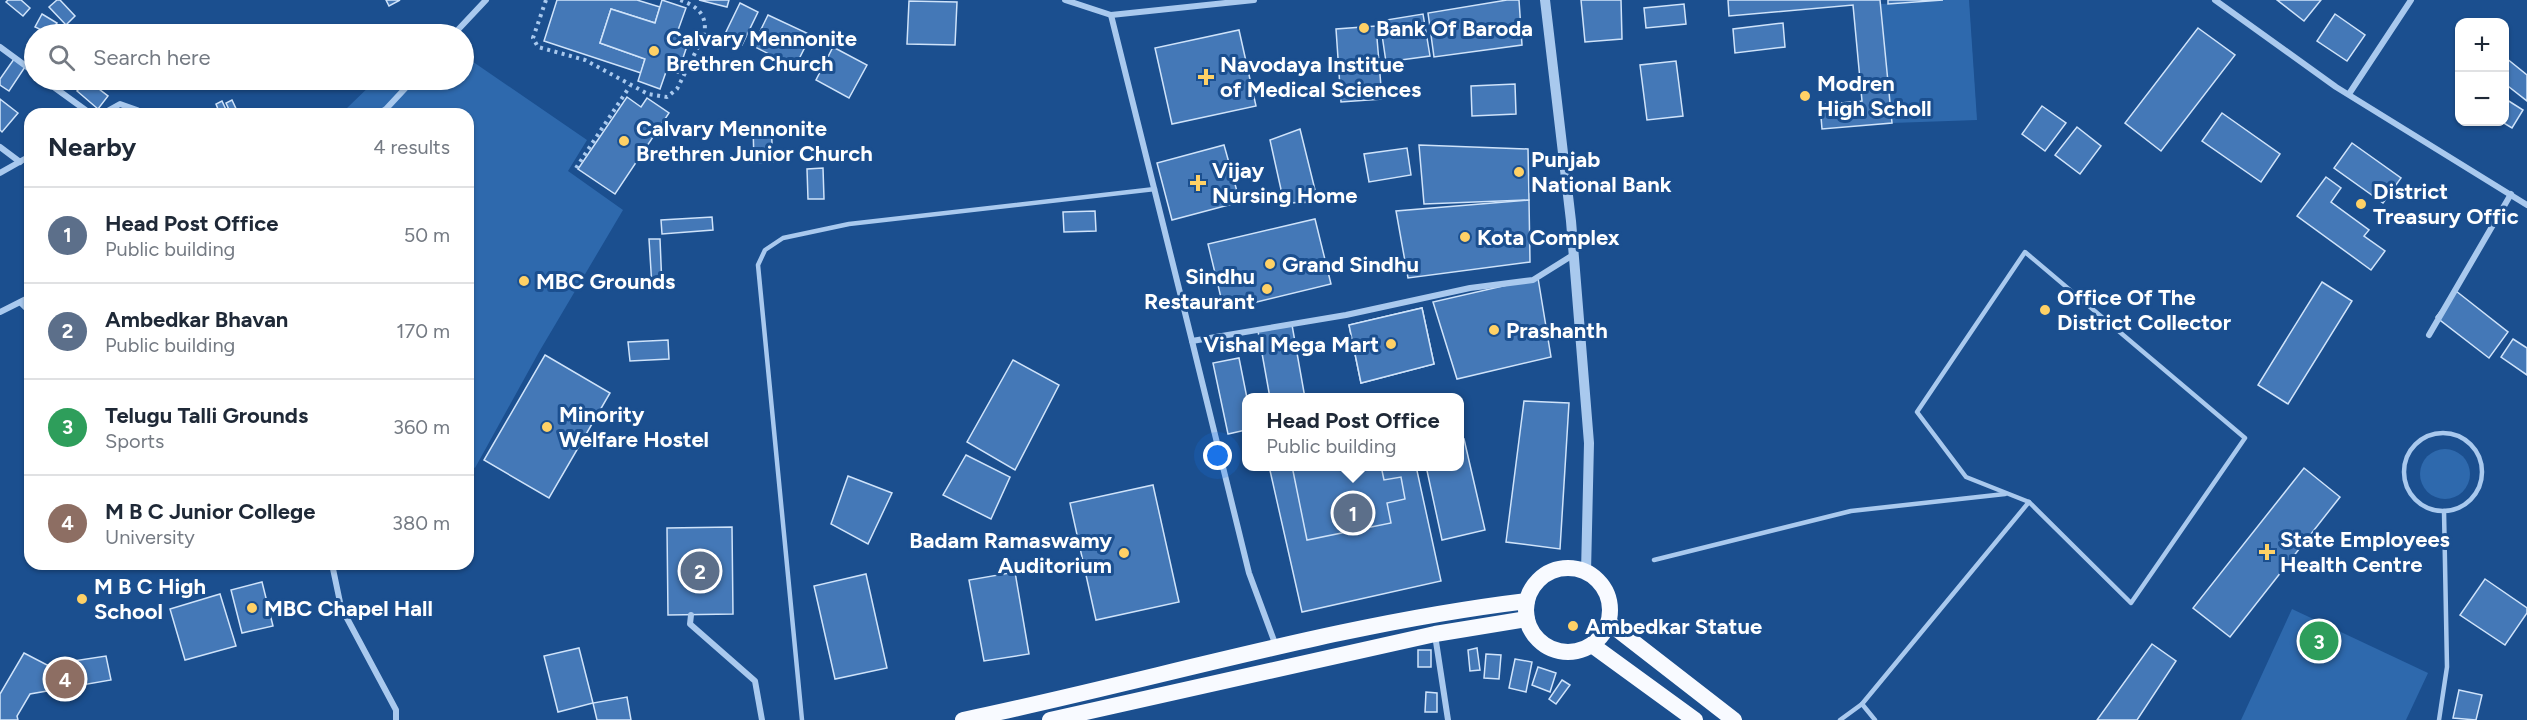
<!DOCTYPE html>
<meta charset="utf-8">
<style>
:root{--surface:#fff;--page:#f6f6f7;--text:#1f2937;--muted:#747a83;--line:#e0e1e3;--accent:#111827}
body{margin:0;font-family:Figtree,sans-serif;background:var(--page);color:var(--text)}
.controls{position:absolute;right:18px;top:18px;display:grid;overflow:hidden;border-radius:12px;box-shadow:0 2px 4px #0004}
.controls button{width:54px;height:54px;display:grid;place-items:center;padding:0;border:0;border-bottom:2px solid var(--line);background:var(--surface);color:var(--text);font:30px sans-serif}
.you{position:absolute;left:1218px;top:456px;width:21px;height:21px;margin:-15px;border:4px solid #fff;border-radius:50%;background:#1a73e8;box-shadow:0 0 0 9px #1a73e833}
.badge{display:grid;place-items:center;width:39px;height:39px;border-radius:50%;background:var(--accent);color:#fff;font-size:20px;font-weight:700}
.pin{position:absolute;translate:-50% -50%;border:3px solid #fff;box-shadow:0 2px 6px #0006}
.popup{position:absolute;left:1242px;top:393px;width:222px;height:78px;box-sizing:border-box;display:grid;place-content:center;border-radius:12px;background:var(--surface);filter:drop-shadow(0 2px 4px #0005);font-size:20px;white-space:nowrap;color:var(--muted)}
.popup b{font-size:22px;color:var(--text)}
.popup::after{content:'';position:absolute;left:50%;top:100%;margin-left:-12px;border:12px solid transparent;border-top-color:var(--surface)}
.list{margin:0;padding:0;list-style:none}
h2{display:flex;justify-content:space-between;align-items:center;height:78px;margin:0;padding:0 24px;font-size:26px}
h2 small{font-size:20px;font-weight:400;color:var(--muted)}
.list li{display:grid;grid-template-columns:39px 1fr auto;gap:18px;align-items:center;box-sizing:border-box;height:96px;padding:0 24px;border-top:2px solid var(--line)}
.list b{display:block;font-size:22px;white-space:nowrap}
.list p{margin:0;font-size:20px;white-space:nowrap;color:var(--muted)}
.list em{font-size:20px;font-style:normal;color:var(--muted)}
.icon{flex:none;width:33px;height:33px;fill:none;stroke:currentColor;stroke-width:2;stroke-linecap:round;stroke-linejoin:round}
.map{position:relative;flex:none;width:2527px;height:720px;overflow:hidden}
.search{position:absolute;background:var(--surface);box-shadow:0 2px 4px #0004;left:24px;top:24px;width:450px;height:66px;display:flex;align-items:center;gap:15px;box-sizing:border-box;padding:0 21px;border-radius:33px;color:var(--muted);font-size:22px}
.panel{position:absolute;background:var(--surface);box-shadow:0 2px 4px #0004;left:24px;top:108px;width:450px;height:462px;border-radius:18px}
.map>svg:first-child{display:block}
</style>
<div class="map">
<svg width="2527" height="720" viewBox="0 0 2527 720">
<rect width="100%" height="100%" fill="#1b4f8f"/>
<g fill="#2e69ad">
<polygon points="1943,0 1969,0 1977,120 1892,123 1881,4"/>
<polygon points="466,57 587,140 568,171 623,210 539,352 475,468 468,463 468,114 345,114 347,108 376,80 439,80 446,84 450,80 464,80"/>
<circle cx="2445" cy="474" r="25"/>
<polygon points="2292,609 2428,673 2406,720 2241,720"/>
</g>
<g fill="#4478b7" stroke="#cfe3fa" stroke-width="1.5">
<polygon points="8,0 21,0 30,8 23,16 6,2"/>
<polygon points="57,0 60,0 75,16 66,25 49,7"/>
<polygon points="386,0 400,0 389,6"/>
<polygon points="557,0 637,0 660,7 655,23 611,9 600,43 645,59 641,73 544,41"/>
<polygon points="662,0 686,8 677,33 690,37 678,73 667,69 660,89 638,81 645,59 600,43 611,9 655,23"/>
<polygon points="699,0 729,0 727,7"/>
<polygon points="1507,0 1519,0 1522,45 1434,57 1428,13"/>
<polygon points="1581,0 1621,0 1622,39 1585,42"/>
<polygon points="1728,0 1880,0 1892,123 1822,129 1820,105 1862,101 1853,5 1729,16"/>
<polygon points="1888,0 1943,0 1888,4"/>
<polygon points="2277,0 2321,0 2304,21"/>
<polygon points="909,1 957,2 955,45 907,44"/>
<polygon points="740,3 758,12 742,45 724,36"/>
<polygon points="1684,4 1686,24 1646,28 1644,8"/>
<polygon points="42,14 57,23 50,34 35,27"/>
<polygon points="1423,14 1430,56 1386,62 1380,21"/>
<polygon points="2335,14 2365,35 2347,61 2317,41"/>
<polygon points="768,15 811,35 795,67 753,46"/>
<polygon points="1783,23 1785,47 1735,53 1733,29"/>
<polygon points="1376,26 1382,99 1341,102 1336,29"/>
<polygon points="2198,28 2235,55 2161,151 2125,123"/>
<polygon points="85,29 93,34 81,34"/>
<polygon points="1239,30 1256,106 1172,124 1155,48"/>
<polygon points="833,47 867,65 849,98 816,80"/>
<polygon points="2506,58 2527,75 2527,101 2504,83"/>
<polygon points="14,59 25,67 9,91 0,85 0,79"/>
<polygon points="1676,61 1683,116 1647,120 1640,65"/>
<polygon points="87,80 108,96 98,109 77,91"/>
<polygon points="1515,84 1516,114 1472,116 1471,86"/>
<polygon points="627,97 641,107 647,98 669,113 615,194 578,169"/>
<polygon points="2504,98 2523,110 2512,128 2502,122 2504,122"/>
<polygon points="0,99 18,113 2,132 0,130"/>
<polygon points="232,100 238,113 236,114 231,114 226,103"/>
<polygon points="222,101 228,114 220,114 216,104"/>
<polygon points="2042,106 2066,123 2045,151 2022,134"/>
<polygon points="2222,113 2280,154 2261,182 2202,141"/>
<polygon points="753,125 771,125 773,162 754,163"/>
<polygon points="2077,127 2101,146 2080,174 2055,155"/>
<polygon points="1300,129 1318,202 1284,203 1270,140"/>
<polygon points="2352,143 2401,178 2383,203 2334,168"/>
<polygon points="1224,145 1240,202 1172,220 1157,163"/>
<polygon points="1419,145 1528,149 1529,200 1424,204"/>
<polygon points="1407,148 1411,175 1369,182 1364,154"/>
<polygon points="823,168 824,199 808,199 807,169"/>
<polygon points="2326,177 2341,188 2331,202 2369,230 2364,236 2385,251 2371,270 2297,216"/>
<polygon points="1529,200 1530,262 1408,278 1396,211"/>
<polygon points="1095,211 1096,231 1064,232 1063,212"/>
<polygon points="712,217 713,230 662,234 661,220"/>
<polygon points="1315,219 1331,284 1224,310 1208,244"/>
<polygon points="649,239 660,239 662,287 652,287"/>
<polygon points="1538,278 1551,357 1457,379 1433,302"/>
<polygon points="2322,282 2352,301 2288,404 2258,385"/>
<polygon points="2456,291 2508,332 2489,358 2436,317"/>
<polygon points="1422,308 1434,364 1361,383 1349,325"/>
<polygon points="1422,308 1434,364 1361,383 1349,325"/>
<polygon points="1292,325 1305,398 1270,398 1258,331"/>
<polygon points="2513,339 2527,348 2527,375 2501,357"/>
<polygon points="668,340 669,359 630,361 628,342"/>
<polygon points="545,355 610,393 549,498 484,460"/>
<polygon points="1239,358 1247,398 1246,430 1228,434 1213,363"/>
<polygon points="1013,360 1059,385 1015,470 967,442"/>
<polygon points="1524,401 1569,403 1560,549 1506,542"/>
<polygon points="1464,439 1485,530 1442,540 1426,466 1460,466 1460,440"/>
<polygon points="966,455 1010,477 991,519 943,495"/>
<polygon points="1269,466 1416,466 1441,581 1302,612"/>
<polygon points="1292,466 1381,466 1384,480 1401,477 1405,499 1387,503 1391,523 1307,540"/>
<polygon points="2304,468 2340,497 2230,637 2193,608"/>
<polygon points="848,476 892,493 868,544 831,524"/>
<polygon points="1153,485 1179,602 1096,620 1070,503"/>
<polygon points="732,527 733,614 668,615 667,528"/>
<polygon points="1015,572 1029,654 984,661 969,580"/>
<polygon points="866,574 887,668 835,679 814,586"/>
<polygon points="2485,579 2527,608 2527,613 2505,645 2460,615"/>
<polygon points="262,582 273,626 242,633 231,590"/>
<polygon points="220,594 236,646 185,660 170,609"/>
<polygon points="2152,644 2176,661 2137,720 2097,720"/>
<polygon points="579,648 593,703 558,712 544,656"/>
<polygon points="1477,648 1480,670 1470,671 1468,650"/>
<rect x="1418" y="650" width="13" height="17"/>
<polygon points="24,653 47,665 106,656 111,680 30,694 17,716 18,720 0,720 0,694"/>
<polygon points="1486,654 1501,655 1499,679 1484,678"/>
<polygon points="1515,659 1532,662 1526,692 1509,688"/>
<polygon points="1538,667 1556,673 1550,692 1532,685"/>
<polygon points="1562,680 1570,685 1556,704 1549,699"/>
<polygon points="2459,690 2482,695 2476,720 2453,718"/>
<polygon points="1426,692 1437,693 1437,712 1425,712"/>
<polygon points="627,697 631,720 597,720 593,703"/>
</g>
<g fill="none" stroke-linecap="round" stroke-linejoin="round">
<g stroke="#a9c9ee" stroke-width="4" stroke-dasharray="3 4.5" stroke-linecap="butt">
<path d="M546,0L533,38L538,47L585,60L648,94L667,97L677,89L704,35C708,16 698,6 680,0"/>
<polyline points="576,168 630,86"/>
</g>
<g stroke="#a9c9ee" stroke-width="4.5">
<polygon points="2025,252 2245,438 2131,603 2029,502 1966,477 1917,412"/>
<circle cx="2443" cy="472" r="39"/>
<polyline points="1654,560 1851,511 2005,494"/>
<polyline points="1862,704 1875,720"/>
<polyline points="802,720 758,265 765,250 783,238 849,224 1155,189"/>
<polyline points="1840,720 1862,704 2029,502"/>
<polyline points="2439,720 2447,667 2444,511"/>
</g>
<g stroke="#a9c9ee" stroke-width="6">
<polyline points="1065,0 1111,15 1254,0"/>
<polyline points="2215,0 2336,87 2527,205"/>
<polyline points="1111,15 1192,341"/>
<polyline points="454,34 486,0"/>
<polyline points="0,47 34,72"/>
<polyline points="44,80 91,114"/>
<polyline points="2349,94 2411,0"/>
<polyline points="102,114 120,104 137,110"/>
<polyline points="378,114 386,109 413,80"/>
<polyline points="0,147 20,162"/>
<polyline points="0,173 30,156"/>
<polyline points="21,303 30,312"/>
<polyline points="0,312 30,297"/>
<polyline points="2429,335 2511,194"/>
<polyline points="332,564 341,607 396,710 396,720"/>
<polyline points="691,615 690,624 755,681 762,720"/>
<polyline points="1435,635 1448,720"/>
<polyline points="1276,646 1249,573 1192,341 1346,315 1470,288 1533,280 1573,255"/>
</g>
<polyline stroke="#a9c9ee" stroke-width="10" points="1545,0 1571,221 1589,443 1586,572"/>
<g stroke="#f8faff" stroke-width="16">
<circle cx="1568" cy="610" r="42"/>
<polyline points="1609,623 1734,720"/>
<polyline points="1592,645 1695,720"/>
<path d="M963,720C1151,681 1336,624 1527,601"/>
<polyline points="1050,720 1435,634 1527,619"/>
</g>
</g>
<g fill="#ffd166" stroke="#1b4f8f" stroke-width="2">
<circle cx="1364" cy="28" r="6"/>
<circle cx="654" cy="51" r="6"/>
<path d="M1203 68h6v6h6v6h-6v6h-6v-6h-6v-6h6z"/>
<circle cx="1805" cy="96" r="6"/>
<circle cx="624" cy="141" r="6"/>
<circle cx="1519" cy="172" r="6"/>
<path d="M1195 174h6v6h6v6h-6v6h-6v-6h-6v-6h6z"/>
<circle cx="2361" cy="204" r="6"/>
<circle cx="1465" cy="237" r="6"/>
<circle cx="1270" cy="264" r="6"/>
<circle cx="524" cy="281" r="6"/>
<circle cx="1267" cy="289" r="6"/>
<circle cx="2045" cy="310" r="6"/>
<circle cx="1494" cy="330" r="6"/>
<circle cx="1391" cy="344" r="6"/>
<circle cx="547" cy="427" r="6"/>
<path d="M2264 543h6v6h6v6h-6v6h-6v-6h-6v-6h6z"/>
<circle cx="1124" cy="553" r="6"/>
<circle cx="82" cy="599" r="6"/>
<circle cx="252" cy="608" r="6"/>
<circle cx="1573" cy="626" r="6"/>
</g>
<g text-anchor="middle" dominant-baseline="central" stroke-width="6" stroke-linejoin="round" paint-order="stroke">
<g font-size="22" font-weight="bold" fill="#fff" stroke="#1b4f8f" text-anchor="start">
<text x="1376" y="28">Bank Of Baroda</text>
<text x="666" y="38">Calvary Mennonite<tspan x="666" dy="25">Brethren Church</tspan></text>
<text x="1220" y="64">Navodaya Institue<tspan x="1220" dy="25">of Medical Sciences</tspan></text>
<text x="1817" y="83">Modren<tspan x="1817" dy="25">High Scholl</tspan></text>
<text x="636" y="128">Calvary Mennonite<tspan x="636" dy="25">Brethren Junior Church</tspan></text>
<text x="1531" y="159">Punjab<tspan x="1531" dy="25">National Bank</tspan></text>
<text x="1212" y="170">Vijay<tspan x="1212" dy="25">Nursing Home</tspan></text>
<text x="2373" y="191">District<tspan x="2373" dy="25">Treasury Offic</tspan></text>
<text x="1477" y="237">Kota Complex</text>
<text x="1282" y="264">Grand Sindhu</text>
<text x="1255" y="276" text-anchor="end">Sindhu<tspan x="1255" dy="25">Restaurant</tspan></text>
<text x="536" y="281">MBC Grounds</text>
<text x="2057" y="297">Office Of The<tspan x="2057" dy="25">District Collector</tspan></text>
<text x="1506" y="330">Prashanth</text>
<text x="1379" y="344" text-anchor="end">Vishal Mega Mart</text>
<text x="559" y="414">Minority<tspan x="559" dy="25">Welfare Hostel</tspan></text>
<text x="2280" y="539">State Employees<tspan x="2280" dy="25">Health Centre</tspan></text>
<text x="1112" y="540" text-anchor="end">Badam Ramaswamy<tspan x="1112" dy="25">Auditorium</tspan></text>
<text x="94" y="586">M B C High<tspan x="94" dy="25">School</tspan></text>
<text x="264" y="608">MBC Chapel Hall</text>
<text x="1585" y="626">Ambedkar Statue</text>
</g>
</g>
</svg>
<div class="controls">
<button>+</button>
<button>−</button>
</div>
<div class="you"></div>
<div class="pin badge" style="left:1353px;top:513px;background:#5c6f8a">1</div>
<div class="popup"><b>Head Post Office</b>Public building</div>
<div class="pin badge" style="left:700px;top:571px;background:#5c6f8a">2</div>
<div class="pin badge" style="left:2319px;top:641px;background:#2e9e5b">3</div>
<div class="pin badge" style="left:65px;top:679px;background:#8d6e63">4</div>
<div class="search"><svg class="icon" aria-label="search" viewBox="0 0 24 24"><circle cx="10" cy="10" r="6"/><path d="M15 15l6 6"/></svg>Search here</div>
<section class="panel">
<h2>Nearby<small>4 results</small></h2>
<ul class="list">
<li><span class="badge" style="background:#5c6f8a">1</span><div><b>Head Post Office</b><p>Public building</p></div><em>50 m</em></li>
<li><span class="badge" style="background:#5c6f8a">2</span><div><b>Ambedkar Bhavan</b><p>Public building</p></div><em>170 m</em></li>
<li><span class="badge" style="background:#2e9e5b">3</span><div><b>Telugu Talli Grounds</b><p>Sports</p></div><em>360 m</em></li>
<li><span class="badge" style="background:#8d6e63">4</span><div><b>M B C Junior College</b><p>University</p></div><em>380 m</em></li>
</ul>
</section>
</div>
